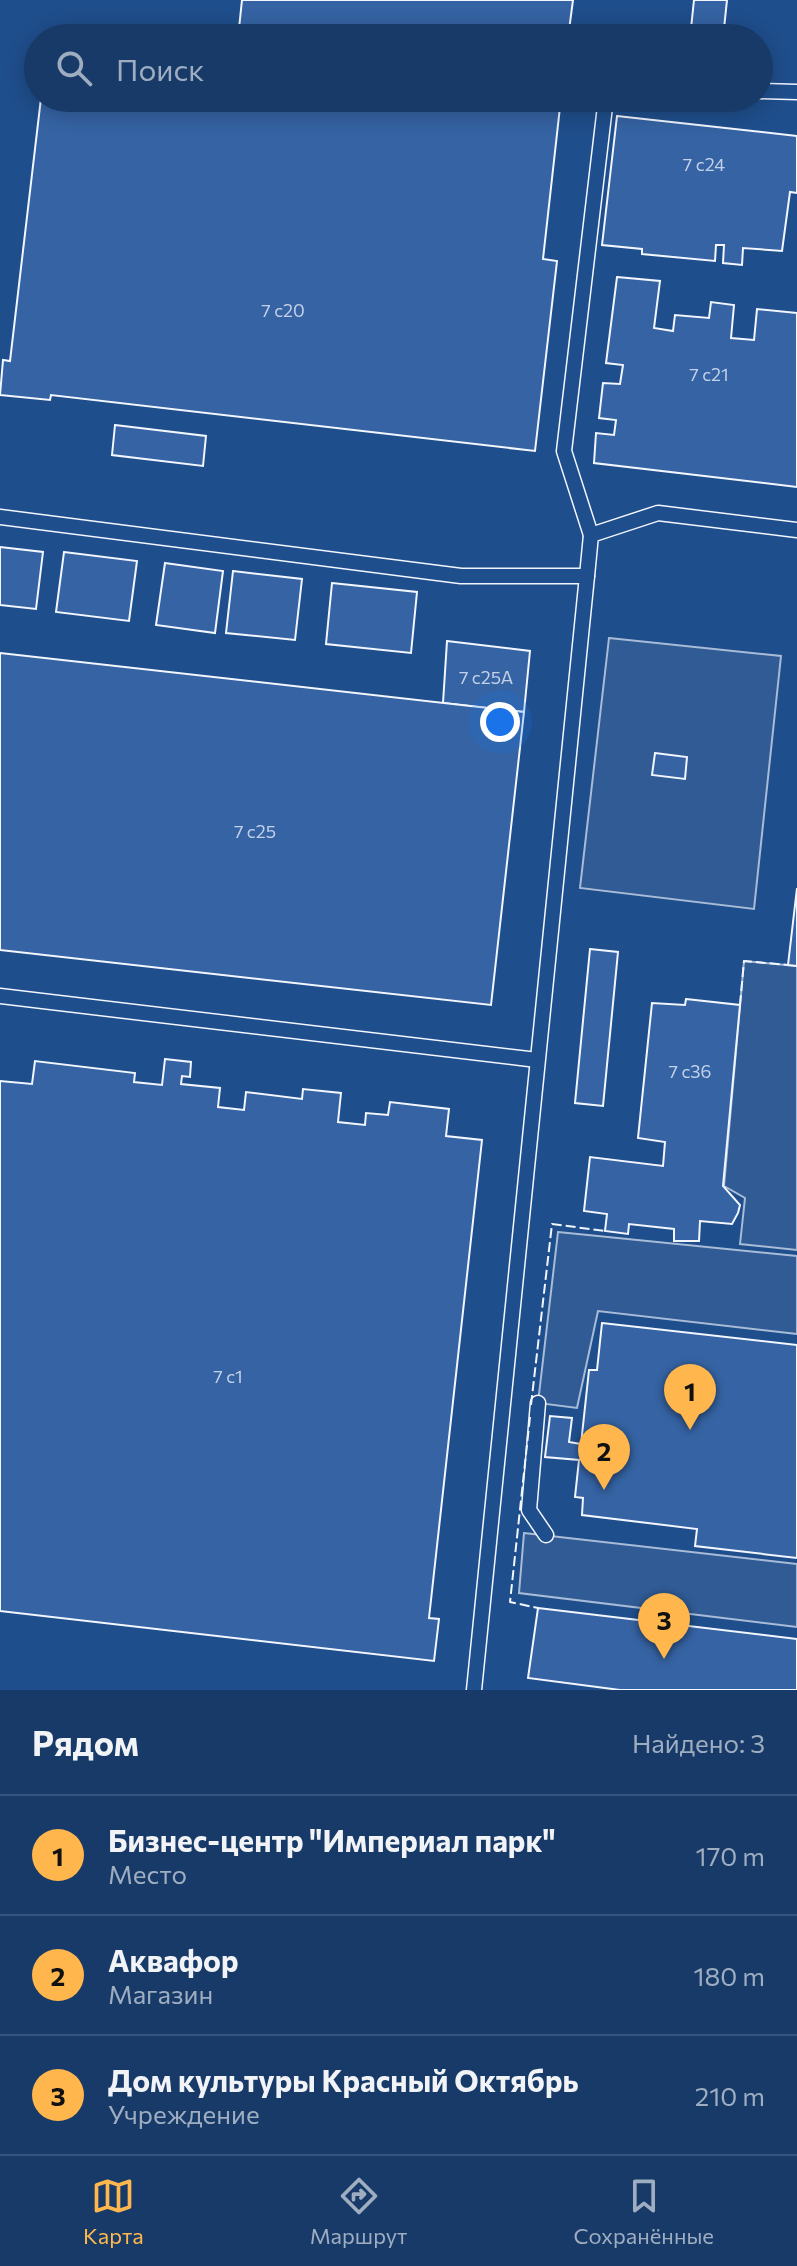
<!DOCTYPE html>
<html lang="ru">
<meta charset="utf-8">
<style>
:root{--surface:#173a69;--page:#20416f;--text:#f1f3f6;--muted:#9eadc0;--line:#36547d;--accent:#ffb74d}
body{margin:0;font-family:Commissioner,sans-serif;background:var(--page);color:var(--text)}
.you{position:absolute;left:500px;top:722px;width:28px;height:28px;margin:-20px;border:6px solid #fff;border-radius:50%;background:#1a73e8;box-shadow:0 0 0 12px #1a73e833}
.badge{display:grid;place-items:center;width:52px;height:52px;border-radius:50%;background:var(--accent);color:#111;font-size:26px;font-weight:700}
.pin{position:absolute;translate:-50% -66px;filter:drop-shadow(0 2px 4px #0008)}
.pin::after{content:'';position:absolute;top:42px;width:28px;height:24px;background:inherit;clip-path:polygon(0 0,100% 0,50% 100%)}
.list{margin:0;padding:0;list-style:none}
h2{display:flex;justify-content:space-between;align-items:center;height:104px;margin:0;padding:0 32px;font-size:34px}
h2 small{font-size:26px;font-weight:400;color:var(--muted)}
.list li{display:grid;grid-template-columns:52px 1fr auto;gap:24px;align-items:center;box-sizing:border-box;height:120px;padding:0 32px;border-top:2px solid var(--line)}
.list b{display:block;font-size:30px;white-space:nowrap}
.list p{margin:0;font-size:26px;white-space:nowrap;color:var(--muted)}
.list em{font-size:26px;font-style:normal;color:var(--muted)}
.icon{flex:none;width:44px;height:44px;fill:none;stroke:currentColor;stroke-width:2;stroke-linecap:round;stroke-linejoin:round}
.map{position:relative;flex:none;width:797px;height:1690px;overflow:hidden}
.search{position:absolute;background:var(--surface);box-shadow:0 4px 20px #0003;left:24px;right:24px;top:24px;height:88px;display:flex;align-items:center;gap:20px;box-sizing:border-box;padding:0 28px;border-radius:44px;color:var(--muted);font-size:30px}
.sheet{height:464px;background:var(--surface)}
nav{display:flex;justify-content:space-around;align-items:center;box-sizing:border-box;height:112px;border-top:2px solid var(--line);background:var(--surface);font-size:22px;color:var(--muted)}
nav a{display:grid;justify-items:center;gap:4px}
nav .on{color:var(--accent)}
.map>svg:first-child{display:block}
</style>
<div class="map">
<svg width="797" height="1690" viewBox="0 0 797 1690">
<rect width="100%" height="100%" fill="#1f4e8c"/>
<g fill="#305b95" stroke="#a8bbd7" stroke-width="2">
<polygon points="609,638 781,656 754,909 580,888"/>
<polygon points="744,961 797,966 797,1250 740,1244 745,1198 724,1186"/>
<polygon points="558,1232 797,1256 797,1334 598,1311 577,1408 538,1403"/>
<polygon points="524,1533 797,1564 797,1627 519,1593"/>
</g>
<g fill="#3563a3" stroke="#f2f6ff" stroke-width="2">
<polygon points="242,0 573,0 568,38 238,38"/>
<polygon points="694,0 727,0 723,38 690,38"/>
<polygon points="41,98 561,98 543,259 557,261 535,451 51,395 50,400 0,395 3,360 10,361"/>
<polygon points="617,116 797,136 797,193 790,192 782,251 743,248 742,265 723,263 724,245 716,245 715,261 642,254 642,249 602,245"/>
<polygon points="617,277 660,281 654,328 673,331 675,315 709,318 711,302 734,305 731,338 754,340 757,309 797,313 797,487 594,463 596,433 614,435 616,420 599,418 603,383 620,384 623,365 606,363"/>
<polygon points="115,425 206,436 203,466 112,455"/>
<polygon points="0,547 43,552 36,609 0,605"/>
<polygon points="64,552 137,561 129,621 56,612"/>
<polygon points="165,563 223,571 215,633 156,625"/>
<polygon points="233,571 302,579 295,640 226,633"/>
<polygon points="332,583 417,592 411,653 326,644"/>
<polygon points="447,641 530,651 524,712 443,703"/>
<polygon points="0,653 524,712 491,1005 0,950"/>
<polygon points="655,753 687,757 685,779 652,775"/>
<polygon points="797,888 797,966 788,965"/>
<polygon points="590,949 618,952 603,1106 575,1103"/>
<polygon points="686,999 740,1005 723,1186 740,1205 738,1213 732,1224 700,1221 699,1241 674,1241 674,1229 629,1224 628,1234 605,1231 607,1214 584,1211 590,1157 663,1166 665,1142 638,1138 652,1003 685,1005"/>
<polygon points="165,1059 191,1062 190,1077 182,1076 181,1084 220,1088 218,1107 244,1110 246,1092 302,1099 303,1089 341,1093 338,1122 365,1125 366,1113 388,1115 390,1102 449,1109 446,1136 482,1140 429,1618 439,1619 434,1661 0,1611 0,1081 32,1084 35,1061 135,1073 134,1082 162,1085"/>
<polygon points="602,1323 797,1345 797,1558 695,1546 697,1529 582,1515 583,1498 575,1497 579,1460 545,1457 550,1416 572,1418 569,1442 581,1444 589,1370 597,1370"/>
<polygon points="538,1608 797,1639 797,1690 620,1690 528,1678"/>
</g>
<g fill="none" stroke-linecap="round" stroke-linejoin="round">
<g stroke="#f2f6ff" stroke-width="17">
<g id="service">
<polyline points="759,91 797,92"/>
<polyline points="0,517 461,576 587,576 474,1690"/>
<polyline points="591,535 564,451 606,98"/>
<polyline points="587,576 591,535 658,513 797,530"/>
<polyline points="0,996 537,1060"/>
<polyline points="538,1403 529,1510 546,1535"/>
</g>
</g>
<use href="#service" stroke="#1f4e8c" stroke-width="14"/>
<g stroke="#f2f6ff" stroke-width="2" stroke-dasharray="10 4" stroke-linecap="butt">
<polyline points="740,1005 744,961 788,965"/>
<polyline points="531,1405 552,1224 605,1231"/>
<polyline points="530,1417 510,1602 538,1608"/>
</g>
</g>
<g text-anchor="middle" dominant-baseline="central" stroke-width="6" stroke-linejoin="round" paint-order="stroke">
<g font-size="18" fill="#c3d1e8">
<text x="704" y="164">7 с24</text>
<text x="283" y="310">7 с20</text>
<text x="709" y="374">7 с21</text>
<text x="486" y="677">7 с25А</text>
<text x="255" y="831">7 с25</text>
<text x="690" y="1071">7 с36</text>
<text x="228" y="1376">7 с1</text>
</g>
</g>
</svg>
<div class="you"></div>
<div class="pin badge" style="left:690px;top:1430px">1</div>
<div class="pin badge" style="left:604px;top:1490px">2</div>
<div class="pin badge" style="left:664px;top:1659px">3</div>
<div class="search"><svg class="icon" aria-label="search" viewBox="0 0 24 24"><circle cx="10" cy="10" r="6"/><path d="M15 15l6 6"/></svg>Поиск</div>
</div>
<section class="sheet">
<h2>Рядом<small>Найдено: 3</small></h2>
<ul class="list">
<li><span class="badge">1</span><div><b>Бизнес-центр &quot;Империал парк&quot;</b><p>Место</p></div><em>170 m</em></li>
<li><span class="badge">2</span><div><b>Аквафор</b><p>Магазин</p></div><em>180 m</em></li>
<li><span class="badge">3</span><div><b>Дом культуры Красный Октябрь</b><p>Учреждение</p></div><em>210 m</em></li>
</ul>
</section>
<nav>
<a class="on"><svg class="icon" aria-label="map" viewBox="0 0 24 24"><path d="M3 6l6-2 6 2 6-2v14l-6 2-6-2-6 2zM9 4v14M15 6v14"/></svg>Карта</a>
<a><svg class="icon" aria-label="directions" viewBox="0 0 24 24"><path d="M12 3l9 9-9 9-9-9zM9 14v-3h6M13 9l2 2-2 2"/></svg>Маршрут</a>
<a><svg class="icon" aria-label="saved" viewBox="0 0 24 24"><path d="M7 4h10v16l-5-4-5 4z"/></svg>Сохранённые</a>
</nav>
